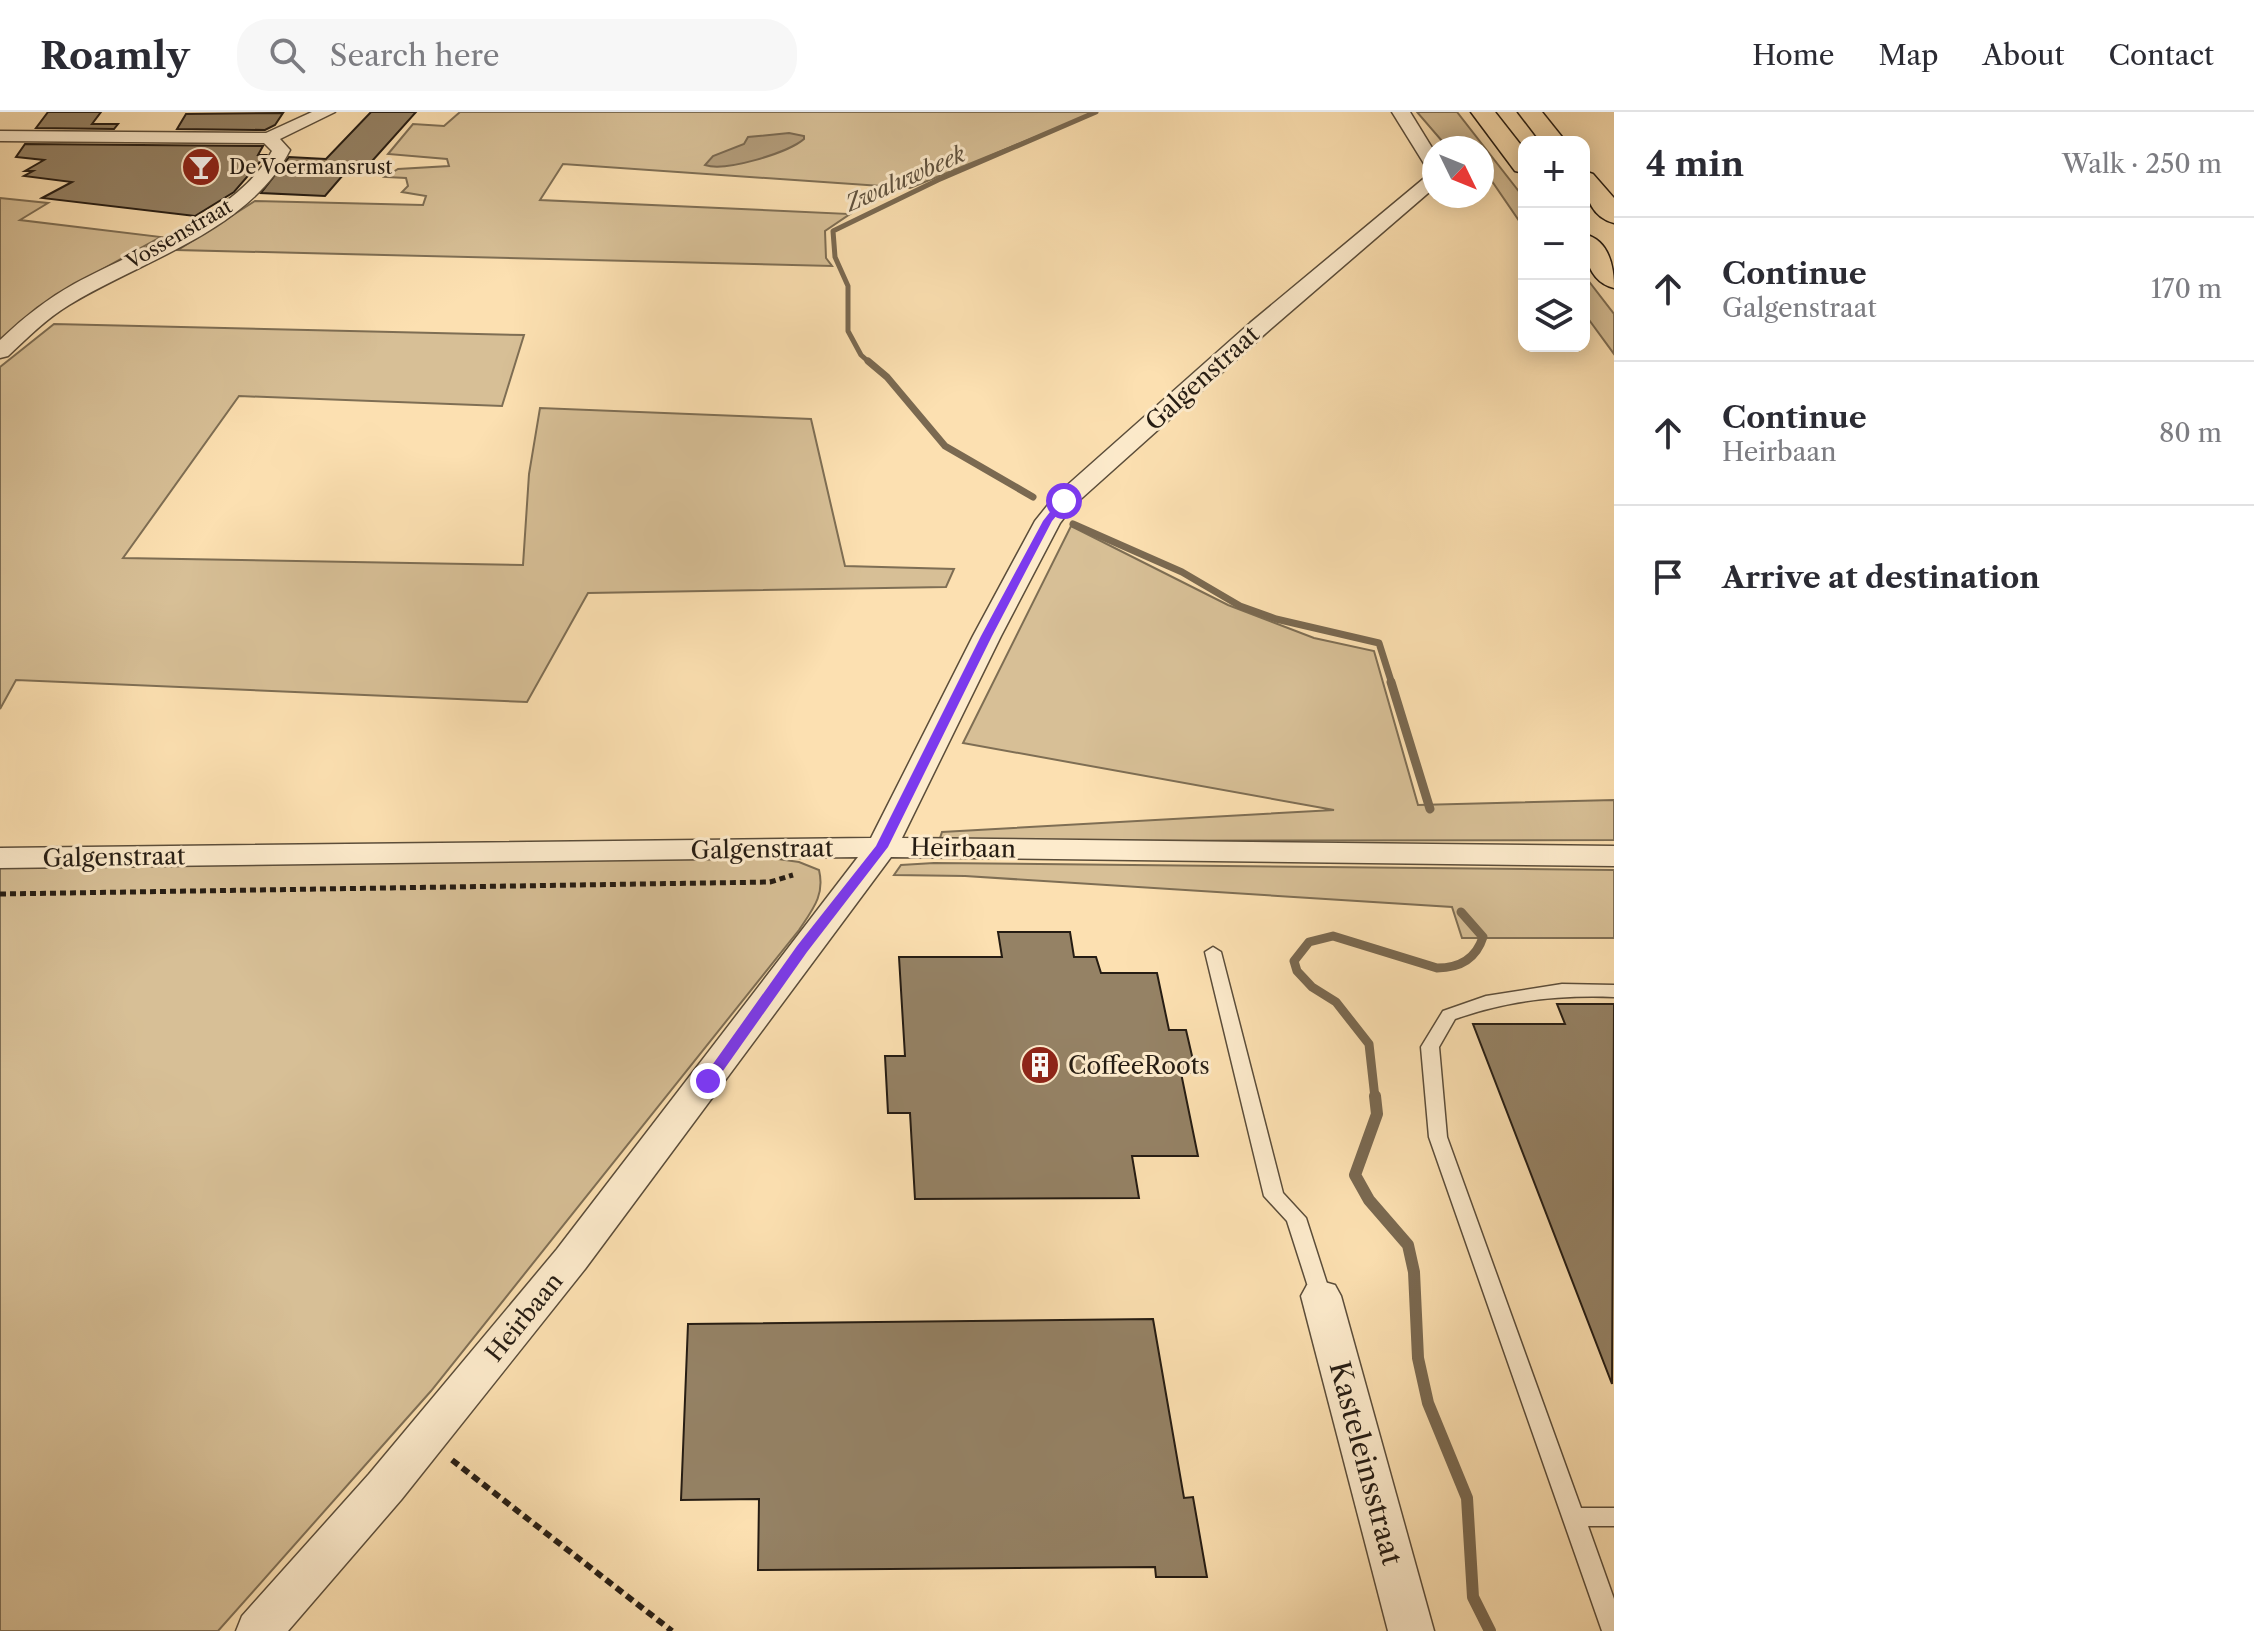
<!DOCTYPE html>
<meta charset="utf-8">
<style>
:root{--surface:#fff;--page:#f7f7f7;--text:#2b2b33;--muted:#7c7c81;--line:#e1e1e2}
body{margin:0;font-family:"Libre Caslon Text",serif;background:var(--page);color:var(--text)}
.controls{position:absolute;right:24px;top:24px;display:grid;overflow:hidden;border-radius:16px;box-shadow:0 4px 20px #0003}
.controls button{width:72px;height:72px;display:grid;place-items:center;padding:0;border:0;border-bottom:2px solid var(--line);background:var(--surface);color:var(--text);font:40px sans-serif}
.compass{position:absolute;left:1422px;top:24px;width:72px;height:72px;border-radius:50%;background:var(--surface);box-shadow:0 4px 20px #0003;rotate:133deg}
.stop{position:absolute;width:24px;height:24px;margin:-18px;border:6px solid #7c3aed;border-radius:50%;background:#fff}
.stop.end{background:#7c3aed;border-color:#fff;box-shadow:0 2px 8px #0008}
.list{margin:0;padding:0;list-style:none}
h2{display:flex;justify-content:space-between;align-items:center;height:104px;margin:0;padding:0 32px;font-size:34px}
h2 small{font-size:26px;font-weight:400;color:var(--muted)}
.list li{display:grid;grid-template-columns:52px 1fr auto;gap:24px;align-items:center;box-sizing:border-box;height:144px;padding:0 32px;border-top:2px solid var(--line)}
.list b{display:block;font-size:30px;white-space:nowrap}
.list p{margin:0;font-size:26px;white-space:nowrap;color:var(--muted)}
.list em{font-size:26px;font-style:normal;color:var(--muted)}
.icon{flex:none;width:44px;height:44px;fill:none;stroke:currentColor;stroke-width:2;stroke-linecap:round;stroke-linejoin:round}
.map{position:relative;flex:none;width:1614px;height:1519px;overflow:hidden}
header{display:flex;align-items:center;gap:48px;box-sizing:border-box;height:112px;padding:0 40px;background:var(--surface);border-bottom:2px solid var(--line)}
header strong{font-size:38px}
nav{display:flex;gap:44px;margin-inline-start:auto;font-size:28px}
.search{width:560px;height:72px;background:var(--page);display:flex;align-items:center;gap:20px;box-sizing:border-box;padding:0 28px;border-radius:32px;color:var(--muted);font-size:30px}
main{display:flex}
aside{flex:1;background:var(--surface)}
.map>svg:first-child{display:block}
</style>
<header>
<strong>Roamly</strong>
<div class="search"><svg class="icon" aria-label="search" viewBox="0 0 24 24"><circle cx="10" cy="10" r="6"/><path d="M15 15l6 6"/></svg>Search here</div>
<nav><a>Home</a><a>Map</a><a>About</a><a>Contact</a></nav>
</header>
<main>
<div class="map">
<svg width="1614" height="1519" viewBox="0 0 1614 1519">
<rect width="100%" height="100%" fill="#fce0b1"/>
<filter id="stains"><feTurbulence type="fractalNoise" baseFrequency=".0025" numOctaves="4"/><feColorMatrix values="0 0 0 0 .2 0 0 0 0 .09 0 0 0 0 .02 0 0 0 .5 -.17"/></filter>
<radialGradient id="worn" r=".72"><stop offset=".6" stop-color="#630" stop-opacity="0"/><stop offset="1" stop-color="#630" stop-opacity=".3"/></radialGradient>
<g fill="#d7bf96" stroke="#7e6e54" stroke-width="2">
<polygon points="460,0 1097,0 910,76 563,52 540,88 850,102 825,119 826,146 832,154 178,138 255,89 423,93 426,84 402,80 408,74 406,66 385,65 398,57 449,54 447,47 388,42 413,12 444,14"/>
<polygon points="1417,0 1457,0 1524,86 1524,116 1487,62 1482,62 1482,36 1448,36"/>
<path d="M0,86L48,91L20,108L161,125C104,156 49,185 0,228Z"/>
<polygon points="1584,163 1614,202 1614,242 1584,201"/>
<polygon points="54,212 524,223 502,294 239,284 123,446 523,453 529,362 540,296 811,307 845,454 954,457 946,475 588,481 527,590 16,568 0,597 0,255"/>
<polygon points="1071,414 1228,493 1314,526 1374,539 1418,693 1614,688 1614,728 939,729 942,720 1334,698 963,631"/>
<path d="M764,745L799,750L819,758C825,783 813,797 799,818L431,1279L218,1519H0V754Z"/>
<polygon points="934,751 1614,758 1614,826 1462,826 1452,795 965,764 894,763 901,753"/>
</g>
<path fill="#b39d7b" stroke="#7a6951" stroke-width="2" d="M789,21L804,24V27C788,41 725,60 705,53L713,44L744,32L748,25Z"/>
<g fill="none" stroke-linecap="round" stroke-linejoin="round">
<polyline stroke="#7a6951" stroke-width="5" points="870,251 861,243 848,219 848,174 835,145 833,119 938,68 1096,0"/>
<g stroke="#7a6951" stroke-width="7">
<polyline points="868,249 887,265 945,334 1033,385"/>
<polyline points="1073,412 1182,460 1240,494 1276,507 1379,531 1392,572"/>
</g>
<g stroke="#7a6951" stroke-width="9">
<polyline points="1391,570 1430,697"/>
<path d="M1375,986L1369,932L1336,890L1312,875L1297,859L1294,849L1309,830L1333,824L1437,856C1459,856 1476,847 1483,825L1461,800"/>
</g>
<polyline stroke="#7a6951" stroke-width="12" points="1375,984 1377,1002 1355,1063 1369,1088 1408,1133 1414,1160 1418,1246 1428,1291 1467,1386 1473,1485 1490,1519"/>
</g>
<g fill="#958265" stroke="#251c13" stroke-width="2">
<polygon points="48,0 101,0 92,12 118,12 114,17 36,16"/>
<polygon points="371,0 416,0 365,57 349,56 325,84 261,81 289,45 326,47"/>
<polygon points="283,1 275,13 265,18 177,17 186,2"/>
<polygon points="25,32 263,34 258,43 266,43 234,80 195,104 42,86 72,70 24,64 33,59 25,59 44,48 16,45"/>
<polygon points="998,820 1070,820 1074,845 1096,845 1101,861 1157,861 1169,918 1186,918 1196,961 1181,961 1198,1044 1132,1044 1139,1086 915,1087 910,1001 888,1001 885,944 905,944 899,845 1002,845"/>
<polygon points="1557,892 1614,892 1612,1272 1473,912 1565,912"/>
<polygon points="1153,1207 1184,1386 1193,1385 1207,1465 1156,1465 1155,1455 758,1458 759,1387 681,1388 688,1212"/>
</g>
<g fill="none" stroke-linecap="round" stroke-linejoin="round">
<g stroke="#5b4d3a" stroke-width="3">
<g id="service">
<polygon points="1213,835 1221,840 1283,1081 1306,1106 1331,1184 1328,1189 1321,1192 1314,1189 1311,1184 1287,1109 1264,1084 1205,840"/>
<path d="M1562,872L1614,873V885C1558,883 1509,888 1455,907L1439,935L1447,1025L1581,1396H1614V1414H1588L1614,1487V1519H1602L1429,1025L1421,935L1443,899L1486,884Z"/>
</g>
</g>
<g stroke="#5b4d3a" stroke-width="3">
<g id="minor">
<path d="M312,0H335L280,27L290,38C249,119 142,148 69,193C46,207 27,226 8,244L0,246V228C23,206 47,187 74,172C136,138 238,103 272,39L264,31L0,29V19L266,21Z"/>
<polygon points="1392,0 1410,0 1434,39 1434,59 1428,58"/>
<polygon points="1434,61 1434,76 1266,221 1073,394 1060,411 1001,524 902,726 1614,734 1614,754 891,745 585,1157 401,1388 288,1519 236,1519 242,1504 369,1362 557,1137 858,745 0,756 0,736 871,726 973,524 1035,409 1055,384 1250,211 1428,63"/>
<polygon points="1321,1169 1335,1173 1341,1184 1434,1519 1388,1519 1301,1184 1307,1173"/>
</g>
</g>
<g stroke="#251c13" stroke-width="3">
<g id="motorway">
<polygon points="1471,0 1495,0 1524,37 1524,61 1515,59"/>
<polygon points="1518,0 1542,0 1566,30 1541,30"/>
<path d="M1584,59L1593,62L1614,86V111C1590,105 1584,81 1584,59Z"/>
<path d="M1584,122C1609,128 1614,154 1614,176C1589,170 1584,144 1584,122Z"/>
</g>
</g>
<polyline stroke="#251c13" stroke-width="5" stroke-dasharray="6 4" stroke-linecap="butt" points="0,782 770,770 793,763"/>
<polyline stroke="#251c13" stroke-width="6" stroke-dasharray="8 5" stroke-linecap="butt" points="452,1348 672,1519"/>
<use href="#service" fill="#fdebcc" fill-rule="evenodd"/>
<use href="#minor" fill="#fdebcc" fill-rule="evenodd"/>
<use href="#motorway" fill="#fce0b1" fill-rule="evenodd"/>
</g>
<polygon fill="#7c3aed" points="1060,387 1069,389 1052,409 992,524 888,735 807,840 713,973 703,973 703,966 797,834 876,734 981,524 1043,409"/>
<defs>
<g id="bar-disc" transform="scale(2)"><circle r="9.5" fill="#8f2418" stroke="#fdebcc"/><path d="M-6-5H6L.8 .8V4.5H3.5V6h-7V4.5H-.8V.8Z" fill="#fff"/></g>
<g id="building-disc" transform="scale(2)"><circle r="9.5" fill="#8f2418" stroke="#fdebcc"/><path d="M-4-6H4V6H1V3H-1V6H-4ZM-2.5-4.3h1.7v1.8h-1.7ZM.8-4.3h1.7v1.8H.8ZM-2.5-1h1.7V.8h-1.7ZM.8-1h1.7V.8H.8Z" fill="#fff"/></g>
</defs>
<g fill-rule="evenodd">
<use href="#bar-disc" x="201" y="55"/>
<use href="#building-disc" x="1040" y="953"/>
</g>
<g text-anchor="middle" dominant-baseline="central" stroke-width="6" stroke-linejoin="round" paint-order="stroke">
<g font-size="20" fill="#251c13" stroke="#fdebcc" text-anchor="start">
<text x="229" y="55">De Voermansrust</text>
</g>
<g font-size="20" fill="#251c13" stroke="#fdebcc">
<text transform="translate(179 122) rotate(-30)">Vossenstraat</text>
</g>
<g font-size="22" font-style="italic" fill="#5e503d" stroke="#fdebcc">
<text transform="translate(905 67) rotate(-24)">Zwaluwbeek</text>
</g>
<g font-size="24" fill="#251c13" stroke="#fdebcc">
<text transform="translate(1202 266) rotate(-42)">Galgenstraat</text>
<text transform="translate(963 736) rotate(1)">Heirbaan</text>
<text transform="translate(762 737) rotate(-1)">Galgenstraat</text>
<text transform="translate(114 745) rotate(-1)">Galgenstraat</text>
<text transform="translate(524 1205) rotate(-51)">Heirbaan</text>
</g>
<g font-size="24" fill="#251c13" stroke="#fdebcc" text-anchor="start">
<text x="1068" y="953">CoffeeRoots</text>
</g>
<g font-size="28" fill="#251c13" stroke="#fdebcc">
<text transform="translate(1366 1351) rotate(75)">Kasteleinsstraat</text>
</g>
</g>
<rect width="100%" height="100%" filter="url(#stains)"/>
<rect width="100%" height="100%" fill="url(#worn)"/>
</svg>
<div class="controls">
<button>+</button>
<button>−</button>
<button><svg class="icon" aria-label="layers" viewBox="0 0 24 24"><path d="M12 4l9 5-9 5-9-5zM3 14l9 5 9-5"/></svg></button>
</div>
<svg class="compass" viewBox="-18 -18 36 36"><path d="M0-13l5 13h-10z" fill="#e53935"/><path d="M0 13l5-13h-10z" fill="#7c7c81"/></svg>
<div class="stop" style="left:1064px;top:389px"></div>
<div class="stop end" style="left:708px;top:969px"></div>
</div>
<aside>
<h2>4 min<small>Walk · 250 m</small></h2>
<ul class="list">
<li><svg class="icon" aria-label="ahead" viewBox="0 0 24 24"><path d="M12 20V5M6 11l6-6 6 6"/></svg><div><b>Continue</b><p>Galgenstraat</p></div><em>170 m</em></li>
<li><svg class="icon" aria-label="ahead" viewBox="0 0 24 24"><path d="M12 20V5M6 11l6-6 6 6"/></svg><div><b>Continue</b><p>Heirbaan</p></div><em>80 m</em></li>
<li><svg class="icon" aria-label="arrive" viewBox="0 0 24 24"><path d="M6 21V4h12l-3 4 3 4H6"/></svg><div><b>Arrive at destination</b></div></li>
</ul>
</aside>
</main>
